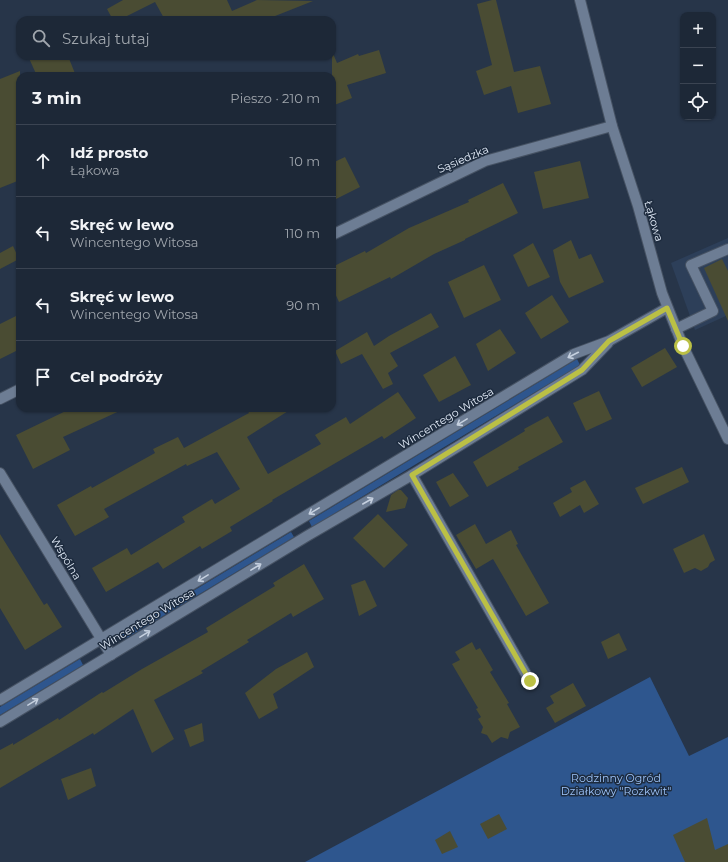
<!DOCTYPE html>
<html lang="pl">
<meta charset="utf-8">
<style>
:root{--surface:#1d2837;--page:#2a3442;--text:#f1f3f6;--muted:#a0a6ad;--line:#3b4452}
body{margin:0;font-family:Montserrat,sans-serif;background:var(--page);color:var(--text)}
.controls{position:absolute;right:12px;top:12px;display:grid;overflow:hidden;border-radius:8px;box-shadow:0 1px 3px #0004}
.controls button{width:36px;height:36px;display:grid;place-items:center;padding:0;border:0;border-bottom:1px solid var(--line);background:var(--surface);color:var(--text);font:20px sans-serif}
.stop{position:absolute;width:12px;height:12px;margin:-9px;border:3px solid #bbc045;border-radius:50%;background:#fff}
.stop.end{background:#bbc045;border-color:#fff;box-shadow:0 1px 4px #0008}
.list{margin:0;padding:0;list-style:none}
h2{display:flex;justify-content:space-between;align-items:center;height:52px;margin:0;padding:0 16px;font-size:17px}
h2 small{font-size:13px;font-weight:400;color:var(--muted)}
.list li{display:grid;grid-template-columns:26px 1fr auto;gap:12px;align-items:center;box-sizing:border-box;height:72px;padding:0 16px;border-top:1px solid var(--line)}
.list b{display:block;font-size:15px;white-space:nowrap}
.list p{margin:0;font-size:13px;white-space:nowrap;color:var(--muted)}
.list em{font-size:13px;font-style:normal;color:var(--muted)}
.icon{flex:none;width:22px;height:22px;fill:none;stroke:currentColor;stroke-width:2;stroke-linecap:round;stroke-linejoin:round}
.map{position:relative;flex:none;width:728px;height:862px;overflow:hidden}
.search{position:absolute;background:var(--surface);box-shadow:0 1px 3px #0004;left:16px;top:16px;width:320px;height:44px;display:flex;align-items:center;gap:10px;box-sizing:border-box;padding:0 14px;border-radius:12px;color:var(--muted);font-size:15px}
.panel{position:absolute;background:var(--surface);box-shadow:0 1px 3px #0004;left:16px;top:72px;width:320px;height:340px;border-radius:12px}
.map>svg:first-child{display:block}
</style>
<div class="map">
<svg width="728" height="862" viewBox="0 0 728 862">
<rect width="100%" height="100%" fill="#273549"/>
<polygon fill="#2d3f59" points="728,238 728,315 695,330 671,263"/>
<g fill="#2e568e">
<polygon points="577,359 580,365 312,527 309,521"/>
<polygon points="291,532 294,537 125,639 122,634"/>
<polygon points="80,659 83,665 0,715 0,707"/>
<polygon points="650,677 689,756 728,737 728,862 305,862"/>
</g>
<g fill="#4a4c33">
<polygon points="123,0 227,0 232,11 257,0 313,1 265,20 165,20 155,2 119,20 113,20 107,9"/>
<polygon points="492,0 496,0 514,72 540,66 551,104 518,113 511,86 484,95 476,71 492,65 477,4"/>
<polygon points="379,50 386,73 347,85 352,98 332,106 332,51 337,63 358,54 359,56"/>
<polygon points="28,56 68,56 76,76 37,76"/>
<polygon points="20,71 20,180 0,188 0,79"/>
<polygon points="345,157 360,187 332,201 332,163"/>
<polygon points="580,161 589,198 543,209 534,172"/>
<polygon points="503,183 518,213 465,239 465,240 434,254 391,279 390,277 339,302 332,287 332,267 365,251 366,253 409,228 469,202 468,200"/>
<polygon points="571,240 579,259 591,254 604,282 569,298 560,282 553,250"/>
<polygon points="533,243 550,277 528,287 513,255"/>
<polygon points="13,246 19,259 0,269 0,253"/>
<polygon points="722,259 728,271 728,321 704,268"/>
<polygon points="484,265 501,300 464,318 448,282"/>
<polygon points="552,295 569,322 541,339 525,313"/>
<polygon points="431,313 439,327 390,353 398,366 388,373 393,384 383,389 362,354 341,364 335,351 367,332 374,346 389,336"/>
<polygon points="20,314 20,349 0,359 0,324"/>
<polygon points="500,329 516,353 488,371 476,344"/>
<polygon points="665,348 677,367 642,387 631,368"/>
<polygon points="455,356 471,385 439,402 423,375"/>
<polygon points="599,391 612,419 586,431 573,403"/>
<polygon points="398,392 416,418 384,439 382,436 272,500 273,501 230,527 232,531 202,549 200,546 163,569 158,562 106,592 92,568 127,548 131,555 185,522 182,517 212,499 215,504 240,489 217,452 187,466 186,464 104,509 109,517 75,536 57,505 91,486 92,488 155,453 153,449 178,437 184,448 249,413 246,408 293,408 247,437 268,474 321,444 315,435 346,417 350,424"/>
<polygon points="72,408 126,408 63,437 70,450 33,469 16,435"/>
<polygon points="548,416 563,442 518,467 519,469 487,487 473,462 525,431 524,429"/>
<polygon points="682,467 689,482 643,504 635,488"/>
<polygon points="453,473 469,496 450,507 436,482"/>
<polygon points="585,480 599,504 584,513 580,505 560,517 553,503 572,492 570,488"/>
<polygon points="398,490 401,490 408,498 405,508 386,512 391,495"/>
<polygon points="378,514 408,545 384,568 353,538"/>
<polygon points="475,524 486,544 511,530 518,544 516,545 549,603 526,616 493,559 476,569 456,535"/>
<polygon points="0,534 44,605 47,603 62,627 25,650 0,608"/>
<polygon points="704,534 715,560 710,563 708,567 701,571 695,568 684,573 673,549"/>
<polygon points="304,564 324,599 293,617 291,613 247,640 249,642 201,671 203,673 154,700 174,739 152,753 133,709 94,735 93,733 0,788 0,750 13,743 13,745 58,718 59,720 102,692 103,693 142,669 208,632 206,628 275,586 273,583"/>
<polygon points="365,580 377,606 359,616 351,585"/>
<polygon points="619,633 627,650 608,659 601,642"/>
<polygon points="472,642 476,650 480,648 493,670 490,672 509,703 507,704 520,727 510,732 508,739 501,737 492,743 487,735 481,733 483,727 478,719 481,717 476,709 478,708 452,664 460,660 455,652"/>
<polygon points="307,652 314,667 273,694 278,708 259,719 245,693 276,669"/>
<polygon points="573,683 586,706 555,723 546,708 554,703 550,696"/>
<polygon points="202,723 204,741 190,747 184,730"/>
<polygon points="91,768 96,786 68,800 61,779"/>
<polygon points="499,814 507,829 488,839 480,824"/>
<polygon points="707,818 715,850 728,844 728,862 685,862 673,835"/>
<polygon points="450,831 458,847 442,854 435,840"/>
</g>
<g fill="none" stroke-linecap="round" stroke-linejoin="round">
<g stroke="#465263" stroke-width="12">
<g id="lane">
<polyline points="676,329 713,311 691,265 728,249"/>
<polyline points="412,475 530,681"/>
</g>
</g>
<g stroke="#465263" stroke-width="12">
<g id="street">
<polyline points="580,0 612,126 638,206 662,293 683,346 728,439"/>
<polyline points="332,235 485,161 612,126"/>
<polyline points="0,399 20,389"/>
<polyline points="0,473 111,655"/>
<polyline points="0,700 574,354 609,341 667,308"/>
<polyline points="0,722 307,536 412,475 582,370 608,343"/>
</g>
</g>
<use href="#lane" stroke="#6d7d94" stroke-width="10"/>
<use href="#street" stroke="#6d7d94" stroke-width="10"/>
</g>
<defs><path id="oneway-shaft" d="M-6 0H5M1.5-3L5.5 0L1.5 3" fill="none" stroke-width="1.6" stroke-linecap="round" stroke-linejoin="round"/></defs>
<g stroke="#c5d0df">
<use href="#oneway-shaft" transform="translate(573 355) rotate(153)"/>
<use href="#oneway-shaft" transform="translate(462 422) rotate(149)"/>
<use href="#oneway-shaft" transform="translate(368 501) rotate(-30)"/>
<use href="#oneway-shaft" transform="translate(314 511) rotate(149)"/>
<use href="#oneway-shaft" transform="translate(256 567) rotate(-31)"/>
<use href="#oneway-shaft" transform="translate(203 578) rotate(149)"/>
<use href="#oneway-shaft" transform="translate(145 634) rotate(-31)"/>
<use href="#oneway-shaft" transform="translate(33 702) rotate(-31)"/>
</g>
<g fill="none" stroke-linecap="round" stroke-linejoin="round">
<polyline stroke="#bbc045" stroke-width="5" points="530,681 412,475 582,370 609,341 667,308 683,346"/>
</g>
<g text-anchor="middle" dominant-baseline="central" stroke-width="3" stroke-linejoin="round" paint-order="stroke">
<g font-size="11" fill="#e2ebf8" stroke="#1d2b3e">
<text transform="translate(463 159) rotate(-23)">Sąsiedzka</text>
<text transform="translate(654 221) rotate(74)">Łąkowa</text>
<text transform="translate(446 418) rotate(-31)">Wincentego Witosa</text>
<text transform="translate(66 558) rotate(59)">Wspólna</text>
<text transform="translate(147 619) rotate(-31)">Wincentego Witosa</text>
</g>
<g font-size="11" fill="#9dc3f9" stroke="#1d2b3e">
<text x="616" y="778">Rodzinny Ogród<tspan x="616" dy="13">Działkowy "Rozkwit"</tspan></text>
</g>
</g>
</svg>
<div class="controls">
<button>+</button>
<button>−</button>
<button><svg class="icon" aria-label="locate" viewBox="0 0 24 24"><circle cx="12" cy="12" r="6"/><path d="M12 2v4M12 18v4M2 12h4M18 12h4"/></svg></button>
</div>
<div class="stop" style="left:683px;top:346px"></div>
<div class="stop end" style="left:530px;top:681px"></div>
<div class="search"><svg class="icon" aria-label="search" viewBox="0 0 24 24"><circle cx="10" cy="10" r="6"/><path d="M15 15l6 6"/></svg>Szukaj tutaj</div>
<section class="panel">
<h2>3 min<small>Pieszo · 210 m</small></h2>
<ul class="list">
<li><svg class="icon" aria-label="ahead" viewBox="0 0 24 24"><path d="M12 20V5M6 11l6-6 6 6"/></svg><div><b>Idź prosto</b><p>Łąkowa</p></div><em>10 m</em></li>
<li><svg class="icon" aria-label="left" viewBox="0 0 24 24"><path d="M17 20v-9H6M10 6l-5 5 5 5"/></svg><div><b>Skręć w lewo</b><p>Wincentego Witosa</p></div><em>110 m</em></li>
<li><svg class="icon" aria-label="left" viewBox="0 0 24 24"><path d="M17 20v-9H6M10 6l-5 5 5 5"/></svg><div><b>Skręć w lewo</b><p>Wincentego Witosa</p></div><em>90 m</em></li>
<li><svg class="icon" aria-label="arrive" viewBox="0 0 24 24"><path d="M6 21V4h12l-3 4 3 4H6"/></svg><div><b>Cel podróży</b></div></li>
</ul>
</section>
</div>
